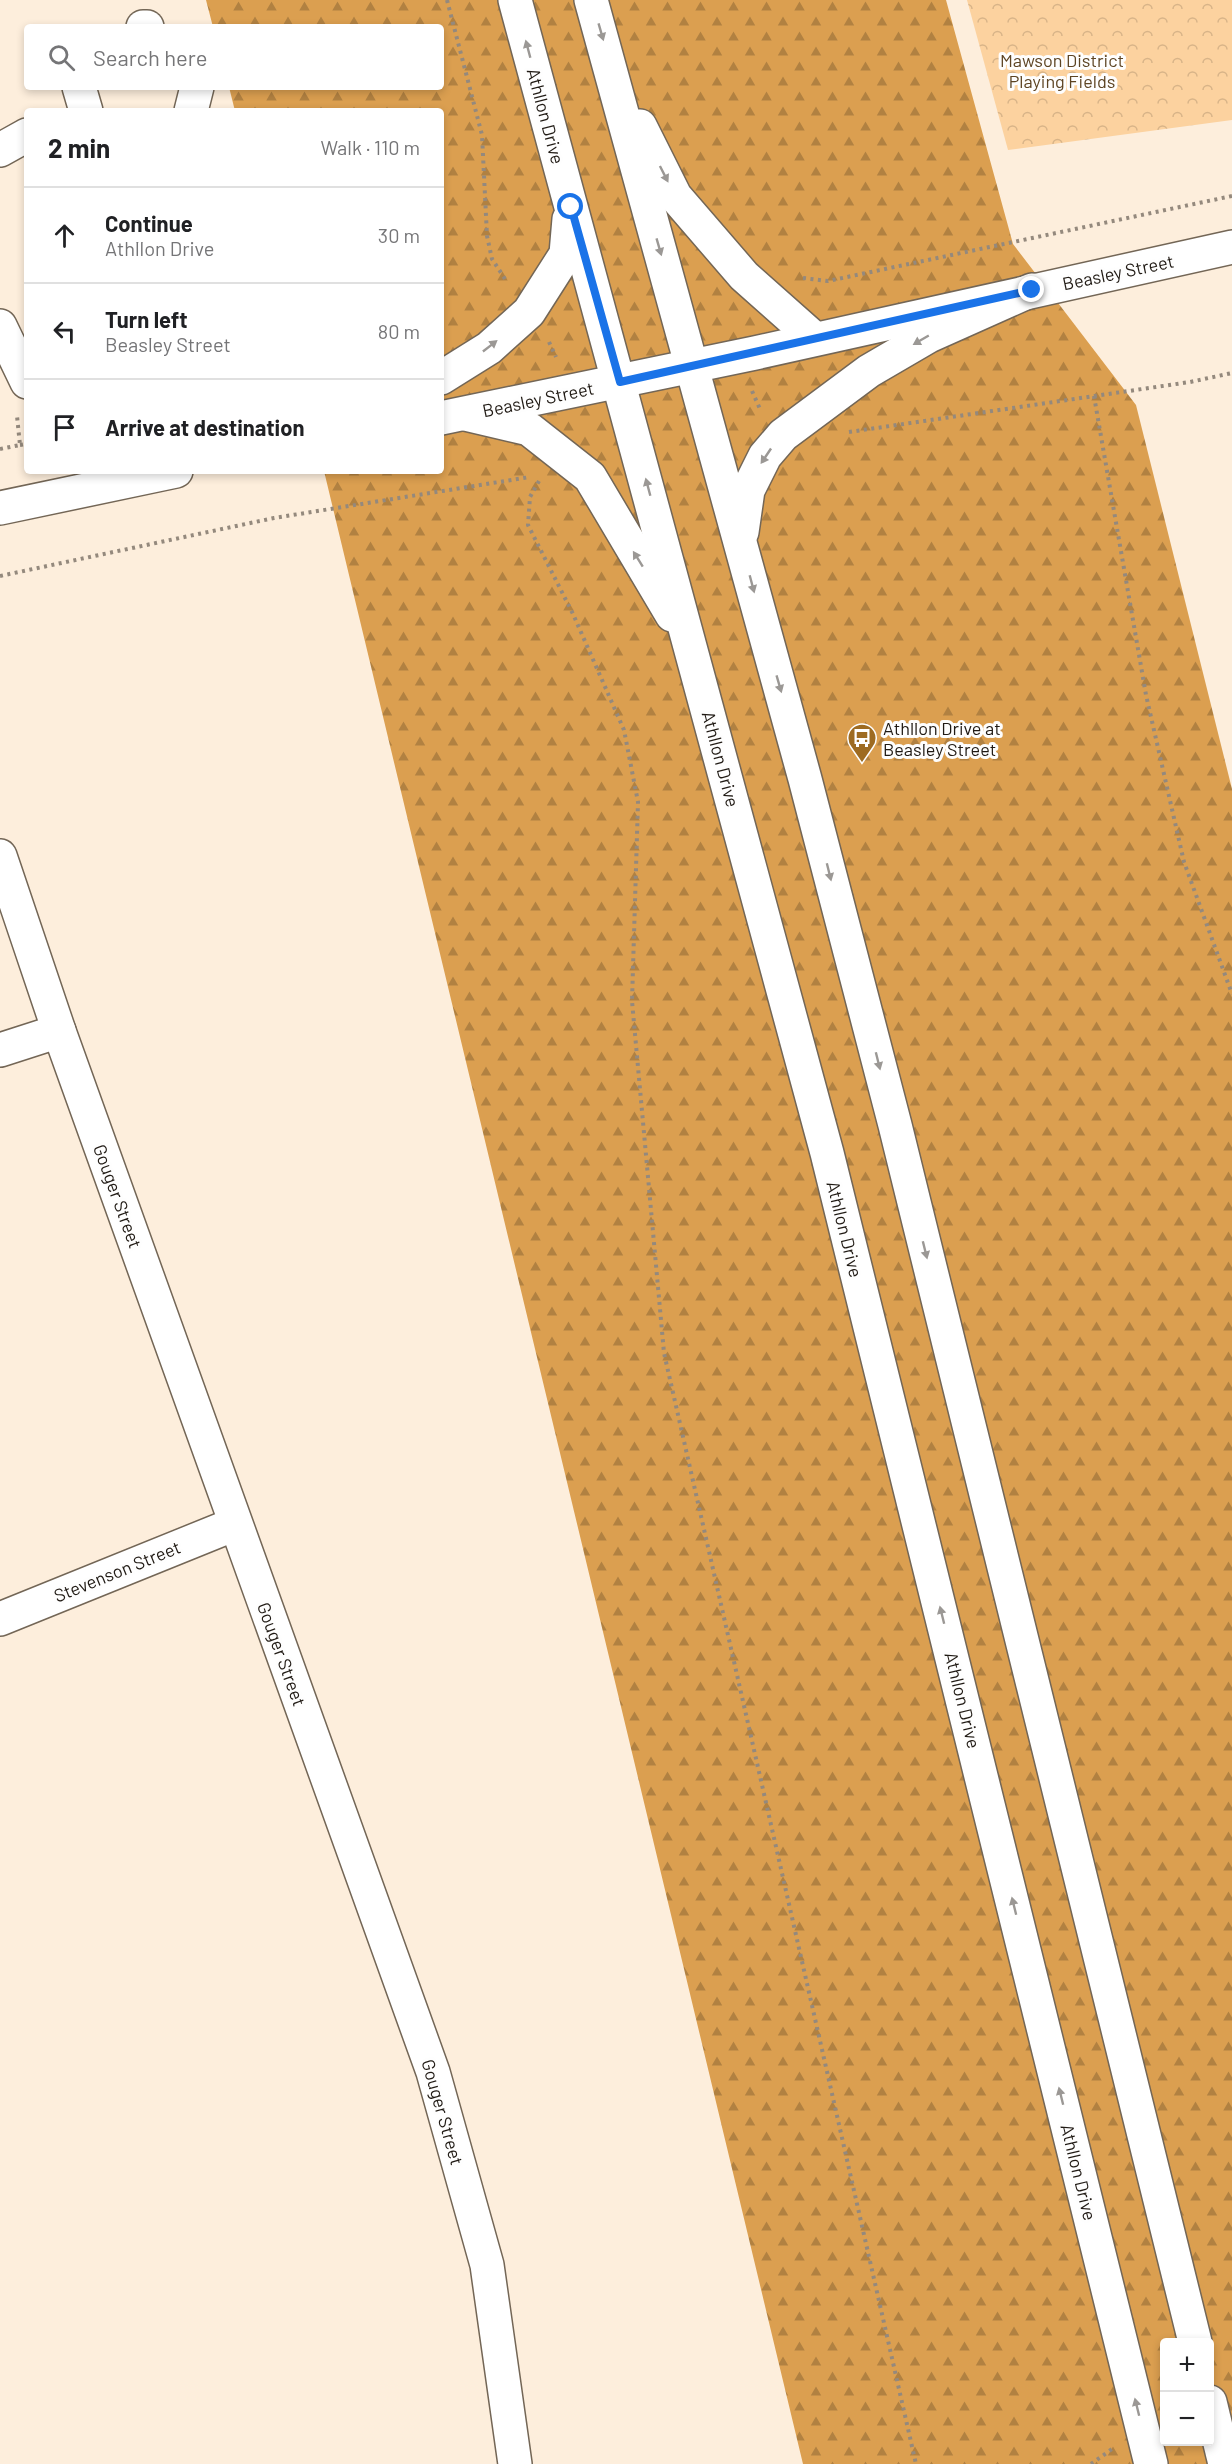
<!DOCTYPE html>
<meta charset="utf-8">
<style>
:root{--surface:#fff;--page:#f6f6f6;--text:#202124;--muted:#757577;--line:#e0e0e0}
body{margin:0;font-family:Barlow,sans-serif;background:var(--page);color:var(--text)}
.controls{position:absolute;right:18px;bottom:18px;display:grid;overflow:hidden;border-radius:6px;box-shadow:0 3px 9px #0003}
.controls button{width:54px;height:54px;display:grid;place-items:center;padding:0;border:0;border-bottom:2px solid var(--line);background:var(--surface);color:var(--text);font:30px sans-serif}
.stop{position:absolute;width:18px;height:18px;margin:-14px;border:4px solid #1a73e8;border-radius:50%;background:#fff}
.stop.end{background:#1a73e8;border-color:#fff;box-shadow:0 2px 6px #0008}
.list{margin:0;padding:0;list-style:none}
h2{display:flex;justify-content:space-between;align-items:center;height:78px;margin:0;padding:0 24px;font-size:26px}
h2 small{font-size:20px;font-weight:400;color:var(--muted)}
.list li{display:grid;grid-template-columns:39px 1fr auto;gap:18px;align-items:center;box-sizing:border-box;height:96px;padding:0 24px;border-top:2px solid var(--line)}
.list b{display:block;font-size:22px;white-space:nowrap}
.list p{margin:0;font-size:20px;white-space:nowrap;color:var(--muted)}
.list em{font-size:20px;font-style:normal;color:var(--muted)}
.icon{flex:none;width:33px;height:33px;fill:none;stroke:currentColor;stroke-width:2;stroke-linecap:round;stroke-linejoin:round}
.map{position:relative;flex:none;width:1232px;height:2464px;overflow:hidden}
.search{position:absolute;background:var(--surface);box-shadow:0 3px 9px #0003;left:24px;top:24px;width:420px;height:66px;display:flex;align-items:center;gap:15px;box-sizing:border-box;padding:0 21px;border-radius:6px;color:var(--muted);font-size:22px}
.panel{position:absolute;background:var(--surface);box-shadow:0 3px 9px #0003;left:24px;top:108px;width:420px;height:366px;border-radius:6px}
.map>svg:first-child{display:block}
</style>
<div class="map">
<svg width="1232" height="2464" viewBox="0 0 1232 2464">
<defs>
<pattern id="forest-firs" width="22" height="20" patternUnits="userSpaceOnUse" patternTransform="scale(1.5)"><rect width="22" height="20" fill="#db9f50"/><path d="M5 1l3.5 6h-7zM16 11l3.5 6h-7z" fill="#b18141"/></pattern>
<pattern id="park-crowns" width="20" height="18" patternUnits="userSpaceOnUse" patternTransform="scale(1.5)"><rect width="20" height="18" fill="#fcd29f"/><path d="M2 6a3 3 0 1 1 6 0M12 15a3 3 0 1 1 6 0" fill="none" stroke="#d8b488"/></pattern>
</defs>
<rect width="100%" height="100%" fill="#fdeedc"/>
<path fill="url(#forest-firs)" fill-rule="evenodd" d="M206,0H946L1013,244L1136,405L1232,789V2464H803L324,471H441V111H235L229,87H441V27H213ZM1164,2342H1210V2442H1164Z"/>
<polygon fill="url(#park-crowns)" points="967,0 1232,0 1232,120 1008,150"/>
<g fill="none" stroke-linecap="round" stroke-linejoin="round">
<g stroke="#736656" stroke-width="36">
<g id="minor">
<polyline points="143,27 147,27"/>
<polyline points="79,87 86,111"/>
<polyline points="191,111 197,87"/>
<polyline points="0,150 27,135"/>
<polyline points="0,326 27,382"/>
<polyline points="0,856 59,1031 433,2072 487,2265 515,2464"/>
<polyline points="0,1050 59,1031"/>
<polyline points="0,1619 235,1524"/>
</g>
</g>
<g stroke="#736656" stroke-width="36">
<g id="secondary">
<polyline points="441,418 755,353 1232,247"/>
<polyline points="0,508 176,471"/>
</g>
</g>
<g stroke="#736656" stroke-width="36">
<g id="primary">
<polyline points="515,0 827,1153 1151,2464"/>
<polyline points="591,0 805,779 895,1125 1195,2342"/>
<polyline points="640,126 675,196 744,276 815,339"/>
<polyline points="441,378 489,348 529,312 566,254 569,219"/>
<polyline points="465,414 529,429 590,477 672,615"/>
<polyline points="742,532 748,490 765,456 783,435 869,371 929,336 1032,290"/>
<polyline points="1210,2402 1225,2464"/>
</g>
</g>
<g stroke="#94897d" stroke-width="4" stroke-dasharray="3 4.5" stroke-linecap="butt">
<polyline points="447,0 482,135 487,236 492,259 507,282"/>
<polyline points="803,278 828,281 1232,196"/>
<polyline points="549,342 556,357"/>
<polyline points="752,391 760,409"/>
<polyline points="1094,396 1146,695 1184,862 1232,994"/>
<polyline points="849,432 1190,382 1232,373"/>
<polyline points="20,445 27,444"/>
<polyline points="0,449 20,445 17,416"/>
<polyline points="539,481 530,497 528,525 573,614 624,730 638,802 632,1001 664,1353 916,2464"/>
<polyline points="0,576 274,518 530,477"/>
<polyline points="1091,2464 1112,2449"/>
</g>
<use href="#minor" stroke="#fff" stroke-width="33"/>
<use href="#secondary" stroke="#fff" stroke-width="33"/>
<use href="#primary" stroke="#fff" stroke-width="33"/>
</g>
<defs><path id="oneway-solid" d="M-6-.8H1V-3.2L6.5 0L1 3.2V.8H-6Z" transform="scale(1.5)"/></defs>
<g fill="#9b9895">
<use href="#oneway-solid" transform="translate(601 32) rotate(74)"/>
<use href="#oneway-solid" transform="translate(528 49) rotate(-105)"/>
<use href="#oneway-solid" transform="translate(664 174) rotate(63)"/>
<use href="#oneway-solid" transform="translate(659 247) rotate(74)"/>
<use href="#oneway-solid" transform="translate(921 340) rotate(150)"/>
<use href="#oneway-solid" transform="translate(490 346) rotate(-38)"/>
<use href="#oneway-solid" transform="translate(766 456) rotate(124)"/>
<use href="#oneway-solid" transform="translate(648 487) rotate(-105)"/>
<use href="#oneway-solid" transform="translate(638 559) rotate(-122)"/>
<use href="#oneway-solid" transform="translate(752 584) rotate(75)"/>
<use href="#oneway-solid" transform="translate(779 684) rotate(74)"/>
<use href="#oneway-solid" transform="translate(829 872) rotate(76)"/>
<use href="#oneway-solid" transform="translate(878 1061) rotate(76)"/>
<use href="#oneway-solid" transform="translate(925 1250) rotate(76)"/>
<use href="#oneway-solid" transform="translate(942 1615) rotate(-104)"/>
<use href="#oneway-solid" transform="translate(1014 1906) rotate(-104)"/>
<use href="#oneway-solid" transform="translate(1061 2096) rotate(-104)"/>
<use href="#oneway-solid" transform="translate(1137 2407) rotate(-104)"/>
</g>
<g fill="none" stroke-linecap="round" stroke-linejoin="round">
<polyline stroke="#1a73e8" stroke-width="8" points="571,207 620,382 1032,290"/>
</g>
<defs>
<g id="bus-pin" transform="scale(1.5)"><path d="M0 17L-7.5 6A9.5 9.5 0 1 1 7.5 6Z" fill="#9e6b21" stroke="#fefefe"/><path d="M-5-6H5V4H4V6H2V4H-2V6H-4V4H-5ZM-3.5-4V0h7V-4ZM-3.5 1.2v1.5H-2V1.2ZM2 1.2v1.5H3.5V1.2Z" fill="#fff"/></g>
</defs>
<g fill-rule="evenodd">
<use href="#bus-pin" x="862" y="738"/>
</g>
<g text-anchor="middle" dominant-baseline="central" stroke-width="6" stroke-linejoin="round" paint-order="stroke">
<g font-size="18" fill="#5d4423" stroke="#fefefe">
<text x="1062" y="60">Mawson District<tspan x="1062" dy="21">Playing Fields</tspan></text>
</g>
<g font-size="18" fill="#201a14" stroke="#fefefe">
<text transform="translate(546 116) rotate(75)">Athllon Drive</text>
<text transform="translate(1118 272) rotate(-12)">Beasley Street</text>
<text transform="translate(538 399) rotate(-12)">Beasley Street</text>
<text transform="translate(721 759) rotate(75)">Athllon Drive</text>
<text transform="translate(118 1196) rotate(70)">Gouger Street</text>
<text transform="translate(845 1229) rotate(76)">Athllon Drive</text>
<text transform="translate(117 1571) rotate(-22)">Stevenson Street</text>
<text transform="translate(282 1654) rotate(70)">Gouger Street</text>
<text transform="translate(963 1700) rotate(76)">Athllon Drive</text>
<text transform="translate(443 2112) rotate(74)">Gouger Street</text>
<text transform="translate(1079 2172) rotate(76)">Athllon Drive</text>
</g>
<g font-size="18" fill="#201a14" stroke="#fefefe" text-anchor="start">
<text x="883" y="728">Athllon Drive at<tspan x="883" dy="21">Beasley Street</tspan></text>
</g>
</g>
</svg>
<div class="controls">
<button>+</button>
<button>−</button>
</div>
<div class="stop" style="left:571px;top:207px"></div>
<div class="stop end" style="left:1032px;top:290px"></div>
<div class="search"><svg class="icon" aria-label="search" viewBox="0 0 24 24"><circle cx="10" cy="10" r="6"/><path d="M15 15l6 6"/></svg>Search here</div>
<section class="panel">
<h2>2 min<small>Walk · 110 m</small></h2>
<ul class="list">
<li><svg class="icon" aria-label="ahead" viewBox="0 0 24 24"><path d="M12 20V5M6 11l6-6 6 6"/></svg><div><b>Continue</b><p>Athllon Drive</p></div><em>30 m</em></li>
<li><svg class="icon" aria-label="left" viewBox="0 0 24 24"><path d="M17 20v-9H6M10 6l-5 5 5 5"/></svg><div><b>Turn left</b><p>Beasley Street</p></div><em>80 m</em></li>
<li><svg class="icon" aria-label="arrive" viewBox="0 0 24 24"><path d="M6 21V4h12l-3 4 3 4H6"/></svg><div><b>Arrive at destination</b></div></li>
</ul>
</section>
</div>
